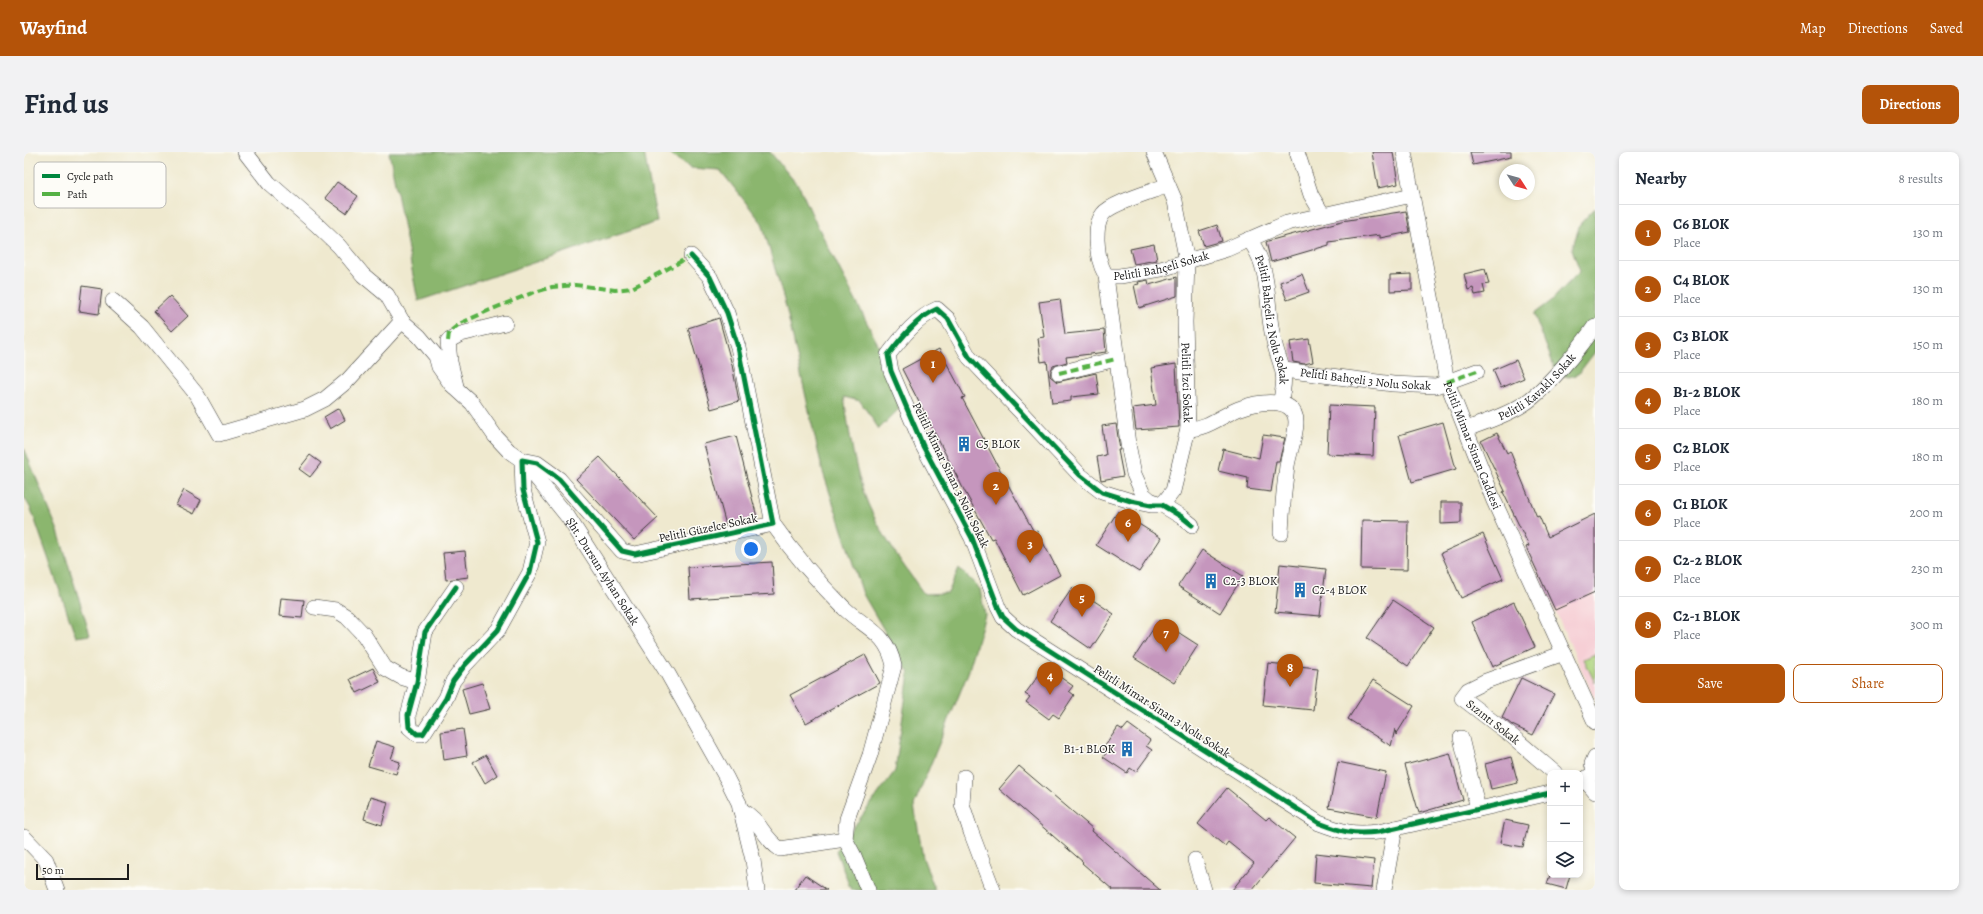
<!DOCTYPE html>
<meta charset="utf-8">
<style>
:root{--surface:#fff;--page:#f2f2f3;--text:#1f2937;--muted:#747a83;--line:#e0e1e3;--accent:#b45309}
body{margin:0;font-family:Alegreya,serif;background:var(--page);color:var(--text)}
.controls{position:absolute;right:12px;bottom:12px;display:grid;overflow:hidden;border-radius:8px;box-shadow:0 2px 6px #0003}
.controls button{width:36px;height:36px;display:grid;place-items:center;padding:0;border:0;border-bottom:1px solid var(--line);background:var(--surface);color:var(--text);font:20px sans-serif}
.compass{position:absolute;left:1475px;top:12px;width:36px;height:36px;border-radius:50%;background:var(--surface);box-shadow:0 2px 6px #0003;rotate:126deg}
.scale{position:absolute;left:12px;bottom:10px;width:93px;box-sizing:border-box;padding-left:4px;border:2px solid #1c1c1c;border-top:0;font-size:11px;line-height:14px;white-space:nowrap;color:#1c1c1c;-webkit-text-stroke:3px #fdfcf7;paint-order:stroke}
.you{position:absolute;left:727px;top:397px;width:14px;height:14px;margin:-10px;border:3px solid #fff;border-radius:50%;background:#1a73e8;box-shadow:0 0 0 6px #1a73e833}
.badge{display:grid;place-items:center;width:26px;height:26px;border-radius:50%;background:var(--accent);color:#fff;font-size:13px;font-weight:700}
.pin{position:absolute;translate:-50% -33px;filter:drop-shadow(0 1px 2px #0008)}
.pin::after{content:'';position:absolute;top:21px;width:14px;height:12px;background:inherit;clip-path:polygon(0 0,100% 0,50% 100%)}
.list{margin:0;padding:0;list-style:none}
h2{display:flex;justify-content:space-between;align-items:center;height:52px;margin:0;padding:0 16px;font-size:17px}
h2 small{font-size:13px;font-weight:400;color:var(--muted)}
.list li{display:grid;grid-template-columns:26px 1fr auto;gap:12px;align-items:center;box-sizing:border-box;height:56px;padding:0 16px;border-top:1px solid var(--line)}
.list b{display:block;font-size:15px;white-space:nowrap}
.list p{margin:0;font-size:13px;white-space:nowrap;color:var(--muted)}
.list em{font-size:13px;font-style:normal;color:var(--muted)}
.actions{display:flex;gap:8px;padding:12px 16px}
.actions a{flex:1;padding:9px 0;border:1px solid var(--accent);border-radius:8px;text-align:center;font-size:14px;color:var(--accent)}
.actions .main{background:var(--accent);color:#fff}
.icon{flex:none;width:22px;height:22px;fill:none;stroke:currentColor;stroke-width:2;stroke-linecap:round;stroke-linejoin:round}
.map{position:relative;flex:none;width:1571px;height:738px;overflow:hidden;border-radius:8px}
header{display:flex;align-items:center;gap:24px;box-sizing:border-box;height:56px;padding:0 20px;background:var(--accent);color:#fff}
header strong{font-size:19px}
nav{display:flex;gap:22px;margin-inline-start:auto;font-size:14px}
.intro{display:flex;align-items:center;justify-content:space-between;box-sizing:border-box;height:96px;padding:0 24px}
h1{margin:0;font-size:28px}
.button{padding:10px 18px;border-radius:8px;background:var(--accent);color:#fff;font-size:14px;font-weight:700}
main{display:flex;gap:24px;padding:0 24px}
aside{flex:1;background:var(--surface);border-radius:8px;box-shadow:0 2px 6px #0003}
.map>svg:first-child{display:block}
</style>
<header>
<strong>Wayfind</strong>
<nav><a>Map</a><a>Directions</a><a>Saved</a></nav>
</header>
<div class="intro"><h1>Find us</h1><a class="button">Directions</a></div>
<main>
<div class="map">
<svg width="1571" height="738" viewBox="0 0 1571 738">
<rect width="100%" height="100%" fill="#fdfcf7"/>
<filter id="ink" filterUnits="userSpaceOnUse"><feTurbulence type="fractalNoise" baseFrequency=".025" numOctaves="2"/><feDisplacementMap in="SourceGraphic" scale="8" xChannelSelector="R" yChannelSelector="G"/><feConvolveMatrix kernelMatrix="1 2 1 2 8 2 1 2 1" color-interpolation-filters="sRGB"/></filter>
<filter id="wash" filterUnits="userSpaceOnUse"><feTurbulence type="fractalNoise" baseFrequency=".012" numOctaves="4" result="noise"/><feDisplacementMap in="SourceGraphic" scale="16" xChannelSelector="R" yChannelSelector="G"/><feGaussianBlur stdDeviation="0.9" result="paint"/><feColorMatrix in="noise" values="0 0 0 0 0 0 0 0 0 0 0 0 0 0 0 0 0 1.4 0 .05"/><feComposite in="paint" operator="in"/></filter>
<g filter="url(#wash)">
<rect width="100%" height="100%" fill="#efe9cf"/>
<polygon fill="#f6cfd5" points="1571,362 1571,547 1502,395"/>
<polygon fill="#afd57f" stroke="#66784e" points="1571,502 1571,531 1560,507"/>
<g fill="#8bb66e" stroke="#546945">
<polygon points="365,0 620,0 633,70 394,149"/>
<path d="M642,0H746L776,36L791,69L861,206L875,257L855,277L836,249L820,245C825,279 831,321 844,352C858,384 880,414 900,442L924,441L935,416L956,437L961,463L944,521L890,653L899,706L911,738H827L812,699L871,619L885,521L839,442L798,317L762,155L738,71L696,18L667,16Z"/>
<polygon points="1571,56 1571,200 1554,222 1545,225 1533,222 1510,162 1526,150 1556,119 1548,97 1556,72"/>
<polygon points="0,296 34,379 66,483 52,485 7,357 0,345"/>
</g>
<g id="blocks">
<g fill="#c596bd">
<polygon points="1348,0 1369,0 1374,32 1354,36"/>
<polygon points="1446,0 1487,0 1487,5 1449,13"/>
<polygon points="313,30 334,44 322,61 301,46"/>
<polygon points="1382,59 1386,80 1356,86 1356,83 1305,90 1305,93 1247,110 1242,90 1244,89 1318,69"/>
<polygon points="1193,73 1198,89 1180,94 1175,79"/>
<polygon points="1130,92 1133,108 1110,112 1106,97"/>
<polygon points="1461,117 1465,132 1459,133 1461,141 1451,143 1449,136 1444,138 1440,122"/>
<polygon points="1278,122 1285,140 1263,148 1256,130"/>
<polygon points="1388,122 1388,138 1366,139 1366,123"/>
<polygon points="1153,125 1153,144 1115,156 1110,133 1115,132 1114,130 1124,128 1125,133"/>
<polygon points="58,134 78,137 75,162 55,159"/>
<polygon points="146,144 164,164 148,179 130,159"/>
<polygon points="1036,147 1041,182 1080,178 1082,200 1042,205 1043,210 1029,214 1027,218 1026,224 1033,230 1072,221 1075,242 1047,245 1047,249 1028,251 1023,209 1017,210 1014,186 1020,185 1015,150"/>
<polygon points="695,166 708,213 715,249 687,257 664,176"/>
<polygon points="1285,187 1289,210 1280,212 1269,210 1266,190"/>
<polygon points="915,197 941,245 938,246 975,316 1010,380 1013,379 1036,423 999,443 970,386 967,387 941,340 878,217"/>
<polygon points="1492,208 1500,226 1477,236 1469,218"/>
<polygon points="1152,212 1155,275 1112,278 1109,256 1132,253 1127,216"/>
<polygon points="1305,253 1351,255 1349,304 1303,302"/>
<polygon points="315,256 321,268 306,277 300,265"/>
<polygon points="1419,270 1432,317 1388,330 1375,283"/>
<polygon points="1092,272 1096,298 1094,298 1099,324 1077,328 1073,305 1082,303 1078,274"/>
<polygon points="1473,281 1483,301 1486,299 1513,365 1515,364 1524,385 1571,362 1571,440 1531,458 1502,395 1505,394 1479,340 1481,339 1457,289"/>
<polygon points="1239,283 1261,286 1255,309 1252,309 1247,340 1223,337 1224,326 1194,319 1199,297 1235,306"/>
<polygon points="712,284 733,365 702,373 680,292"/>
<polygon points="286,303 297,311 286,325 275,317"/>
<polygon points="576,305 634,366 610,388 552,327"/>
<polygon points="160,338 177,348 170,362 152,353"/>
<polygon points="1417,350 1437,350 1437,371 1417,372"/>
<polygon points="1094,359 1137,386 1115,420 1072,393"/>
<polygon points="1338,368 1384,369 1383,418 1337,417"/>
<polygon points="1459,382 1479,427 1437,446 1417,401"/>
<polygon points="1178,398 1219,424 1196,461 1154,434"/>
<polygon points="441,399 444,425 422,428 419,401"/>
<polygon points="748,410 750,442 666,447 664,415"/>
<polygon points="1256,412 1302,417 1296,464 1251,460"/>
<polygon points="1049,435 1090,462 1067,497 1026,469"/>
<polygon points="257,446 280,448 278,466 255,464"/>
<polygon points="1369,448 1410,475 1384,514 1343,486"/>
<polygon points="1490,450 1511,495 1468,515 1448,470"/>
<polygon points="1135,468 1174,493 1150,531 1110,506"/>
<polygon points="841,503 856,531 782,571 766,543"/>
<polygon points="1244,511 1294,516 1289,558 1239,553"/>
<polygon points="349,516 356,530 333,541 326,527"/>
<polygon points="1026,518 1049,534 1045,539 1050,543 1035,566 1029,562 1025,567 1002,550 1006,545 1001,542 1017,520 1022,524"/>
<polygon points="1497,526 1530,542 1509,583 1488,573 1478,565"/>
<polygon points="1349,528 1390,554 1372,583 1371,577 1367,594 1324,567"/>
<polygon points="458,531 466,557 445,562 438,537"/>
<polygon points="1104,572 1126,588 1122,594 1128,598 1112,620 1106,616 1103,621 1079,605 1083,600 1079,597 1094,575 1099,578"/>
<polygon points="439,577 443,604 420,608 417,580"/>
<polygon points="352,589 371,595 367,607 376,610 372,622 344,614"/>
<polygon points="1426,601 1439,648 1395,661 1381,613"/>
<polygon points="462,603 473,623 461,631 449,610"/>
<polygon points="1487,605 1494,631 1467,637 1461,612"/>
<polygon points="1314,610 1362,620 1353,665 1305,656"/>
<polygon points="995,614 1069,677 1068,679 1136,738 1089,738 1058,711 1059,710 975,637"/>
<polygon points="1203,636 1242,668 1245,665 1271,686 1228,738 1208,738 1230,711 1204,690 1201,694 1174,672"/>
<polygon points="346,645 364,650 358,673 340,667"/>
<polygon points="1481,668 1504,673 1499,695 1476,691"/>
<polygon points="1292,701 1350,708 1347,736 1290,731"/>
<polygon points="781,723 803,738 770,738"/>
<polygon points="1526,723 1546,723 1542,737 1523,732"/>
</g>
</g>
</g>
<g filter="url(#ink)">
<use href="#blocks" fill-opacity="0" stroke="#3c3b37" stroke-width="1"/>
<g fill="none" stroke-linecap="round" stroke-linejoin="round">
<g stroke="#3c3b37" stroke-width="16">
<g id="minor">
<path id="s1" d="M221,0L245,31L293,73L315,94L339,123L363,143L378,169L395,184L412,204L415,215L427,232L448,251L471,284L485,299L498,308L544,365L644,522L703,627L715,651L729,708L733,738"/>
<path id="s2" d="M1130,0L1151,49L1163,110L1161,170L1164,277C1184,277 1199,262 1217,256C1233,250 1272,243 1272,270C1272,285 1265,300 1263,314C1260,337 1258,359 1257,381"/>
<polyline points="1273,0 1287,43 1299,63"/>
<path id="s3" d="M1380,0L1423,230L1470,349L1571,570"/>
<path id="s4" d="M1225,87C1248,118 1241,150 1249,185C1255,215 1265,217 1256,251"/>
<path d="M1082,124C1075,111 1074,103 1073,88C1073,79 1073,70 1079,62C1087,51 1130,39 1144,33"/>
<polyline points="89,149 118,175 173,243 195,282 281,257 301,247 324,228 378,169"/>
<path id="s5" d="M1260,218L1369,232L1412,234L1453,219"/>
<polyline points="1035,221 1092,207"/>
<polyline points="432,234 426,210 424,189 437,182 481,171"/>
<path id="s6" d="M1164,277L1149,339L1138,353L1126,348L1119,342L1110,322L1104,292L1082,124H1096L1137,117L1203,97L1263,71L1388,43"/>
<path id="s7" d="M1442,277C1461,270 1481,264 1498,253C1519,241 1557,195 1571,174"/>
<path d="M749,372C770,402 794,430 820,456C842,477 863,480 870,514L846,603L823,667L821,687"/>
<path d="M1168,373L1158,365L1138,353H1127L1107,349L1078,340L1056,323L945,205L924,167L913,157C894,165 877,186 864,203L867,219L899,294L948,386L974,455L979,465L992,477L1295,671C1319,680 1328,683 1354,680L1526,641"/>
<polyline points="432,435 401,480 393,530 384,563 385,575 393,582 399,582 422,546 429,529 441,513 474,478 506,420 513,390 499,338 498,308 513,311 535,327 598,399 611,402 749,372 714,195 703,161 686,125 667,104"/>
<polyline points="290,455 312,458 323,465 340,483 361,516 377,525 393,530"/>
<polyline points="1437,586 1454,657"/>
<polyline points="1571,605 1568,612 1571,620"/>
<polyline points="1531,621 1489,585 1438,546 1444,538 1462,529 1540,501"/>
<polyline points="940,625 938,652 947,680 969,738"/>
<polyline points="1561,628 1571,640"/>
<polyline points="1556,631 1571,620"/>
<path d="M716,657C738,669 737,684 756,697L821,687"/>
<polyline points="0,685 22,708 33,738"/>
<polyline points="821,687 830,704 844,738"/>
<polyline points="1171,708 1180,738"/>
<polyline points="1360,738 1371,676"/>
</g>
</g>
<use href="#minor" stroke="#fff" stroke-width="15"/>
<g stroke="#55b145" stroke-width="4" stroke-dasharray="8 4" stroke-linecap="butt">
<polyline points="424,189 425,180 437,171 466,158 508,141 528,135 551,133 591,138 608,136 667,104"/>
<polyline points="1035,221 1092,207"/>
<polyline points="1423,230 1453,219"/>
</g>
<g stroke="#fdfcf7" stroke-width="8">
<g id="cycleway">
<path d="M1168,373L1158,365L1138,353H1127L1107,349L1078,340L1056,323L945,205L924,167L913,157C894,165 877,186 864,203L867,219L899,294L948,386L974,455L979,465L992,477L1295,671C1319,680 1328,683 1354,680L1526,641"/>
<polyline points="432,435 401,480 393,530 384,563 385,575 393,582 399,582 422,546 429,529 441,513 474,478 506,420 513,390 499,338 498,308 513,311 535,327 598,399 611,402 749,372 714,195 703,161 686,125 667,104"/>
</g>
</g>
<use href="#cycleway" stroke="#00873e" stroke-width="5"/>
</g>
</g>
<defs>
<g id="building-bare" transform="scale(1.2)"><path d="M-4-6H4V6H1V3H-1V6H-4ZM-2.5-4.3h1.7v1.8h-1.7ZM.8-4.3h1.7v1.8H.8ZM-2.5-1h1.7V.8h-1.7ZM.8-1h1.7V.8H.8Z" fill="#1f6fb2" stroke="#fdfcf7" stroke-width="2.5" paint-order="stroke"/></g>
</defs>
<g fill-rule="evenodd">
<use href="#building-bare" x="940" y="292"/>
<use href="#building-bare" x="1187" y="429"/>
<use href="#building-bare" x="1276" y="438"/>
<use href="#building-bare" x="1103" y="597"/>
</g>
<g text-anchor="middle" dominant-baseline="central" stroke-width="3" stroke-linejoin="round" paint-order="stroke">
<g font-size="12" fill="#1c1c1c" stroke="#fdfcf7">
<text stroke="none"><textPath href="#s6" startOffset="382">Pelitli Bahçeli Sokak</textPath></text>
<text stroke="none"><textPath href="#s4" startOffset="85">Pelitli Bahçeli 2 Nolu Sokak</textPath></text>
<text stroke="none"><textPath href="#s5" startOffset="82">Pelitli Bahçeli 3 Nolu Sokak</textPath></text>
<text stroke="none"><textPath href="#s2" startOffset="236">Pelitli İzci Sokak</textPath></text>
<text stroke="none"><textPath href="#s7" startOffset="84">Pelitli Kavaklı Sokak</textPath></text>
<text stroke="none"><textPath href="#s3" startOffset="302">Pelitli Mimar Sinan Caddesi</textPath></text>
<text transform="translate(927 323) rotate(64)">Pelitli Mimar Sinan 3 Nolu Sokak</text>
<text transform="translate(684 376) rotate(-12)">Pelitli Güzelce Sokak</text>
<text stroke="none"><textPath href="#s1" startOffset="556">Şht. Dursun Ayhan Sokak</textPath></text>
<text transform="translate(1138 559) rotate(33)">Pelitli Mimar Sinan 3 Nolu Sokak</text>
<text transform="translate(1469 570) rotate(38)">Sızıntı Sokak</text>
</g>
<g font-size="12" fill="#1c1c1c" stroke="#fdfcf7" text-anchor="start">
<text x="952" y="292">C5 BLOK</text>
<text x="1199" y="429">C2-3 BLOK</text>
<text x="1288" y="438">C2-4 BLOK</text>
<text x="1091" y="597" text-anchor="end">B1-1 BLOK</text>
</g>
</g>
<rect x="10" y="10" width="132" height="46" rx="6" fill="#fdfcf7" stroke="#bab9b5" stroke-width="1"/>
<rect x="18" y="22" width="18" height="4" fill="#00873e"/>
<rect x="18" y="40" width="18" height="4" fill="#55b145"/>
<g font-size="11" fill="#1c1c1c">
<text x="43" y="28">Cycle path</text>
<text x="43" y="46">Path</text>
</g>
</svg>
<div class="controls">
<button>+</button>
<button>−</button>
<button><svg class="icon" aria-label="layers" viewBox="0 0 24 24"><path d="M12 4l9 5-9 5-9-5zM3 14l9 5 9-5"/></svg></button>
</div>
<svg class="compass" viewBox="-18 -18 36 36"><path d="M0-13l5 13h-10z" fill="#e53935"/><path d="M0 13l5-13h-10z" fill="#747a83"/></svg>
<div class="scale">50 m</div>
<div class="you"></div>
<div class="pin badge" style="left:909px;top:231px">1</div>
<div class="pin badge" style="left:972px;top:353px">2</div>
<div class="pin badge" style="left:1006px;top:411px">3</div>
<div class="pin badge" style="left:1026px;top:543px">4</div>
<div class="pin badge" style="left:1058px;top:465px">5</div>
<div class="pin badge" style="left:1104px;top:390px">6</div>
<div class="pin badge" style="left:1142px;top:500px">7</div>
<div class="pin badge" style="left:1266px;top:535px">8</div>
</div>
<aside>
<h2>Nearby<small>8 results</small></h2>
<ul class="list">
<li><span class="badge">1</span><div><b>C6 BLOK</b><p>Place</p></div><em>130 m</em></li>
<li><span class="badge">2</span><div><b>C4 BLOK</b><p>Place</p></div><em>130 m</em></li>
<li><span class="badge">3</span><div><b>C3 BLOK</b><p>Place</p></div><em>150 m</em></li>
<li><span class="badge">4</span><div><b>B1-2 BLOK</b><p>Place</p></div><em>180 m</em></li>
<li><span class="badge">5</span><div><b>C2 BLOK</b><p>Place</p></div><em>180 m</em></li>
<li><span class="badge">6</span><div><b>C1 BLOK</b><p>Place</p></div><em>200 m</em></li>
<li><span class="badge">7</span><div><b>C2-2 BLOK</b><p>Place</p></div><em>230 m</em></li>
<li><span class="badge">8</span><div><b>C2-1 BLOK</b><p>Place</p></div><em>300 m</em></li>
</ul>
<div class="actions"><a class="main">Save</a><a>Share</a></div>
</aside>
</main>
